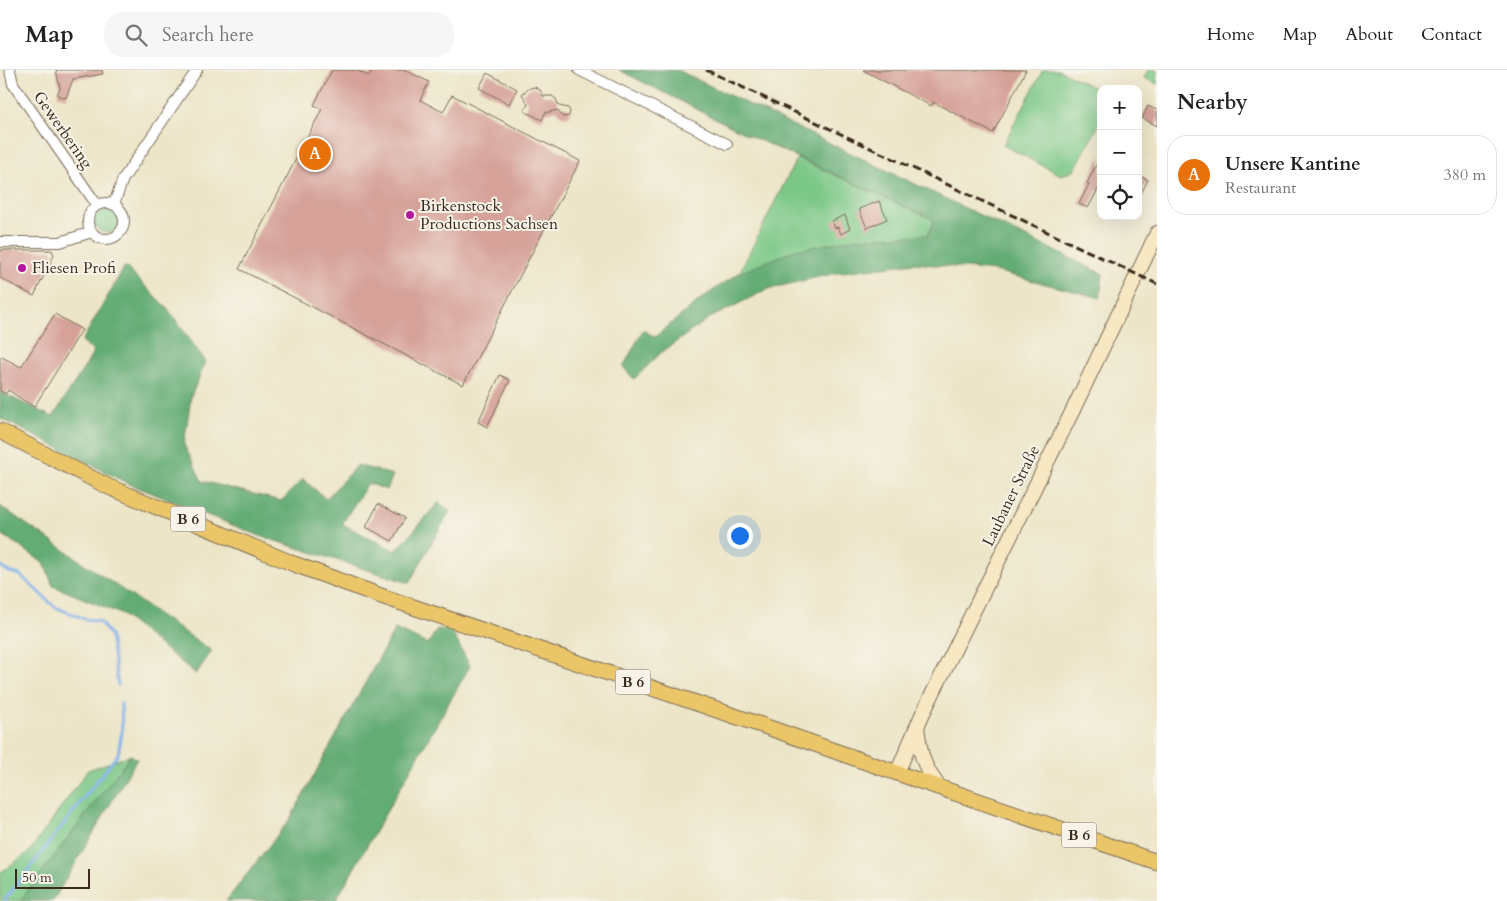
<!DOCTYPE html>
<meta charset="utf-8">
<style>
:root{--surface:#fff;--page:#f6f6f6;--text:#222;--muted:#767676;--line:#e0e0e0;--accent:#111827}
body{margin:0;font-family:Cardo,serif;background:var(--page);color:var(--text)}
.controls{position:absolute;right:15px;top:15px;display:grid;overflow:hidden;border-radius:10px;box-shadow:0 5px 20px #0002}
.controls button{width:45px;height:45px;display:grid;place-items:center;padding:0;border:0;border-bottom:1px solid var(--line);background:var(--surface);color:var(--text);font:25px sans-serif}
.scale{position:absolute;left:15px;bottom:12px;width:75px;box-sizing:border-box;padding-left:5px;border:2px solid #3b2a1e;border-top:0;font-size:14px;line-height:18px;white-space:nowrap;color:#3b2a1e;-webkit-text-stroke:4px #f7f3e8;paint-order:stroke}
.you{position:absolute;left:739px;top:465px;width:18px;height:18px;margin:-12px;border:4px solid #fff;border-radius:50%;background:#1a73e8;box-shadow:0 0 0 8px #1a73e833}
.badge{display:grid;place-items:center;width:32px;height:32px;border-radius:50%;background:var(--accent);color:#fff;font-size:16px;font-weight:700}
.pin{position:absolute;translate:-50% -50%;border:2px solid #fff;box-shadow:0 1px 5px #0006}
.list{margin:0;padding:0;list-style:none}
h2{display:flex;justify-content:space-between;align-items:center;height:65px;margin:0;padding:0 20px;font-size:21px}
h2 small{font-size:16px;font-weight:400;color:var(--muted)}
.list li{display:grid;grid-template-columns:32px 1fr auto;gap:15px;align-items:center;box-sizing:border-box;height:80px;margin:0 10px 10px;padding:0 10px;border:1px solid var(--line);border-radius:20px}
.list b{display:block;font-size:19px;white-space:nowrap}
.list p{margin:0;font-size:16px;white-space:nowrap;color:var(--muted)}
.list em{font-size:16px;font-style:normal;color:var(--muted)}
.icon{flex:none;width:28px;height:28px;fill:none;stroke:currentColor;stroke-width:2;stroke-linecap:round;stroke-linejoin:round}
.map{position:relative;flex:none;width:1157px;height:831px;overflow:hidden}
header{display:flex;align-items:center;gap:30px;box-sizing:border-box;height:70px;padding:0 25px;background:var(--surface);border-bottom:1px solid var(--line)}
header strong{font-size:24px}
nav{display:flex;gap:28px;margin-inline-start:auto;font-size:18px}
.search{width:350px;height:45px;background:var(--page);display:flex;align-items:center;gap:12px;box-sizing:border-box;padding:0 18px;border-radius:20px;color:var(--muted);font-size:19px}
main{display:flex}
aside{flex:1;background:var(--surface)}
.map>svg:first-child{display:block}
</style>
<header>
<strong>Map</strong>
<div class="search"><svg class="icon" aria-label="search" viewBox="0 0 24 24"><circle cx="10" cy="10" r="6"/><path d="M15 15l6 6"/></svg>Search here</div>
<nav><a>Home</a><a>Map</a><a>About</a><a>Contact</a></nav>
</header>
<main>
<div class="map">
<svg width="1157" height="831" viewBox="0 0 1157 831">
<rect width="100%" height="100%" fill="#f7f3e8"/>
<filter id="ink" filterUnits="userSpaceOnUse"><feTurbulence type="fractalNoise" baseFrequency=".02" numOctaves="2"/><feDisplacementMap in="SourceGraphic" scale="10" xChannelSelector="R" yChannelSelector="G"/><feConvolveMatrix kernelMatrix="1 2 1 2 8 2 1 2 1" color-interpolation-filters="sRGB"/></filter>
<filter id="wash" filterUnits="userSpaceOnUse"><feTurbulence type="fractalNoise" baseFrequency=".0096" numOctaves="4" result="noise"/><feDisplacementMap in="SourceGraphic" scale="20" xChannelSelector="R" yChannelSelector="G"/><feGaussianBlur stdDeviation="1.12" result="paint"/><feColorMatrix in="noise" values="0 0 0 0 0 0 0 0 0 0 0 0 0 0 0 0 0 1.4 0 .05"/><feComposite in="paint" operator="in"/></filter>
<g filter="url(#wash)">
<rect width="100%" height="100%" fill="#ece5c7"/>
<g fill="#7bc887" stroke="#5b7952">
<polygon points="1043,0 1059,0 1101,21 1101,51 1074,101 1061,105 1003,75"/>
<polygon points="1148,0 1157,0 1157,14 1144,8"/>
<polygon points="797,88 934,150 928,165 859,168 739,203"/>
<circle cx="107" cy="151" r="12"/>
<polygon points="131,685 20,831 0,831 0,803 29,782 88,700"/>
</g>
<g fill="#64ac74" stroke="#506b49">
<polygon points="619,0 677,0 1103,204 1100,228 995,201 915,193 836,203 768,219 708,249 662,282 634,309 623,297 643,260 655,267 702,228 739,203 795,180 859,168 928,165 934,150 746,64"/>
<polygon points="125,196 168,239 206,292 191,326 184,375 202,411 281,431 303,409 326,429 357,395 393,405 387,420 368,413 342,454 396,481 439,432 450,441 409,513 260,466 127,413 0,348 0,322 53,347 94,282 82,271"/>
<polygon points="0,436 212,581 196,604 121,544 53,516 44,493 0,463"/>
<polygon points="395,559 428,574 437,559 451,560 470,596 336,830 226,831 290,749"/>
<polygon points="131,685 137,689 53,831 20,831"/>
</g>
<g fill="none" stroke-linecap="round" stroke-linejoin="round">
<g stroke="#7dafe9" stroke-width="3">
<polyline points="0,496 9,502 20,505 55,537 85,549 99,551 110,565 118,615"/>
<polyline points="4,831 118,684 122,662 121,633"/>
</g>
</g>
<g id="blocks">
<g fill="#d6a199">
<polygon points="56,0 102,0 103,4 73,9 66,28 57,25 60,18"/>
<polygon points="332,0 356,0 369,6 372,0 405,0 429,12 420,30 443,42 452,25 580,91 463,315 239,199 322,39 314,35"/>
<polygon points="863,0 1026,0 993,63 933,32 931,36"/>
<polygon points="487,3 517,19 509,34 479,18"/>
<polygon points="535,17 540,20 543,26 552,26 556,29 559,36 568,38 570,41 569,46 563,47 557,40 545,43 542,50 524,41 528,34 522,24 530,18"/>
<polygon points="1148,36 1157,40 1157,56 1142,48"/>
<polygon points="1101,86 1101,120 1098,119 1088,138 1079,134 1089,114 1087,113"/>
<polygon points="1138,105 1148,110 1138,129"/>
<polygon points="879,131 887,149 867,158 859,139"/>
<polygon points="845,145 850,159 841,164 838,157 835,158 832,151"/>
<polygon points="0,180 52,180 54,185 34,226 0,208"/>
<polygon points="55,244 82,260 34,337 8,320 6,324 0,321 0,286 21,297"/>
<polygon points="500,305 510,310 487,357 478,352"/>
<polygon points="378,434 405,448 392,471 366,457"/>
</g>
</g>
</g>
<g filter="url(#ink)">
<use href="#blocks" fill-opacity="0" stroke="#796b59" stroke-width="1"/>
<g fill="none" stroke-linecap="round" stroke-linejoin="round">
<g stroke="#796b59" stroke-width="12">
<g id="street">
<polyline points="10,0 13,14 97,135"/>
<polyline points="579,0 727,74"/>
<circle cx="106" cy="151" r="18"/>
<polyline points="114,134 123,109 197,0"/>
<polyline points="0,172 60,172 92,162"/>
</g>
</g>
<g stroke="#796b59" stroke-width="16">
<g id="secondary">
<path d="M917,657C921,686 922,695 940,718"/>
<polyline points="897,703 922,645 1073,340 1157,163"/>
</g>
</g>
<g stroke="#796b59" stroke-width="17">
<polyline id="primary" points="0,361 109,417 294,494 381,526 764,656 897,703 1157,792"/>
</g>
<use href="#street" stroke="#fff" stroke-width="10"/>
<use href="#secondary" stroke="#f7e8c3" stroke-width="14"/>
<use href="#primary" stroke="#ebc669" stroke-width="15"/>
<polyline stroke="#3b2a1e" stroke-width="3" stroke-dasharray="8 4" stroke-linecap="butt" points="706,0 1157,214"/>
</g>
</g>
<g fill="#b5179e" stroke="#f7f3e8" stroke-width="2">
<circle cx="410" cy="145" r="5"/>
<circle cx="22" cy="198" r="5"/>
</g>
<g text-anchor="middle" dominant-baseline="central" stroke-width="4" stroke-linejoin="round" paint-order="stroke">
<g fill="#f7f3e8" stroke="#73665b" stroke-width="1">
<rect x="170.5" y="436.5" width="35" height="25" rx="4"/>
<rect x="615.5" y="599.5" width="35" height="25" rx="4"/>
<rect x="1061.5" y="752.5" width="35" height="25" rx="4"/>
</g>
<g font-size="15" font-weight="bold" fill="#3b2a1e">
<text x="188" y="449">B 6</text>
<text x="633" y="612">B 6</text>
<text x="1079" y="765">B 6</text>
</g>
<g font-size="16" fill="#3b2a1e" stroke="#f7f3e8">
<text transform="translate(63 60) rotate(55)">Gewerbering</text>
<text transform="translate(1011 426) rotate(-64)">Laubaner Straße</text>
</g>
<g font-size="16" fill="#3b2a1e" stroke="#f7f3e8" text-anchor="start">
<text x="420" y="136">Birkenstock<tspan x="420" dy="18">Productions Sachsen</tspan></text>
<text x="32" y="198">Fliesen Profi</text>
</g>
</g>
</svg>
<div class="controls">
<button>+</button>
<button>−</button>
<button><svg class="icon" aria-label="locate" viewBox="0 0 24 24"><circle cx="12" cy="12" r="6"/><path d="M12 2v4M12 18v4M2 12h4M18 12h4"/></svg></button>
</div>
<div class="scale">50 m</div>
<div class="you"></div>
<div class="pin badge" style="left:315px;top:84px;background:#e8710a">A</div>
</div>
<aside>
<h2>Nearby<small></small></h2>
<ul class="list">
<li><span class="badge" style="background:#e8710a">A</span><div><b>Unsere Kantine</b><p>Restaurant</p></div><em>380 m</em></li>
</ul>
</aside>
</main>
